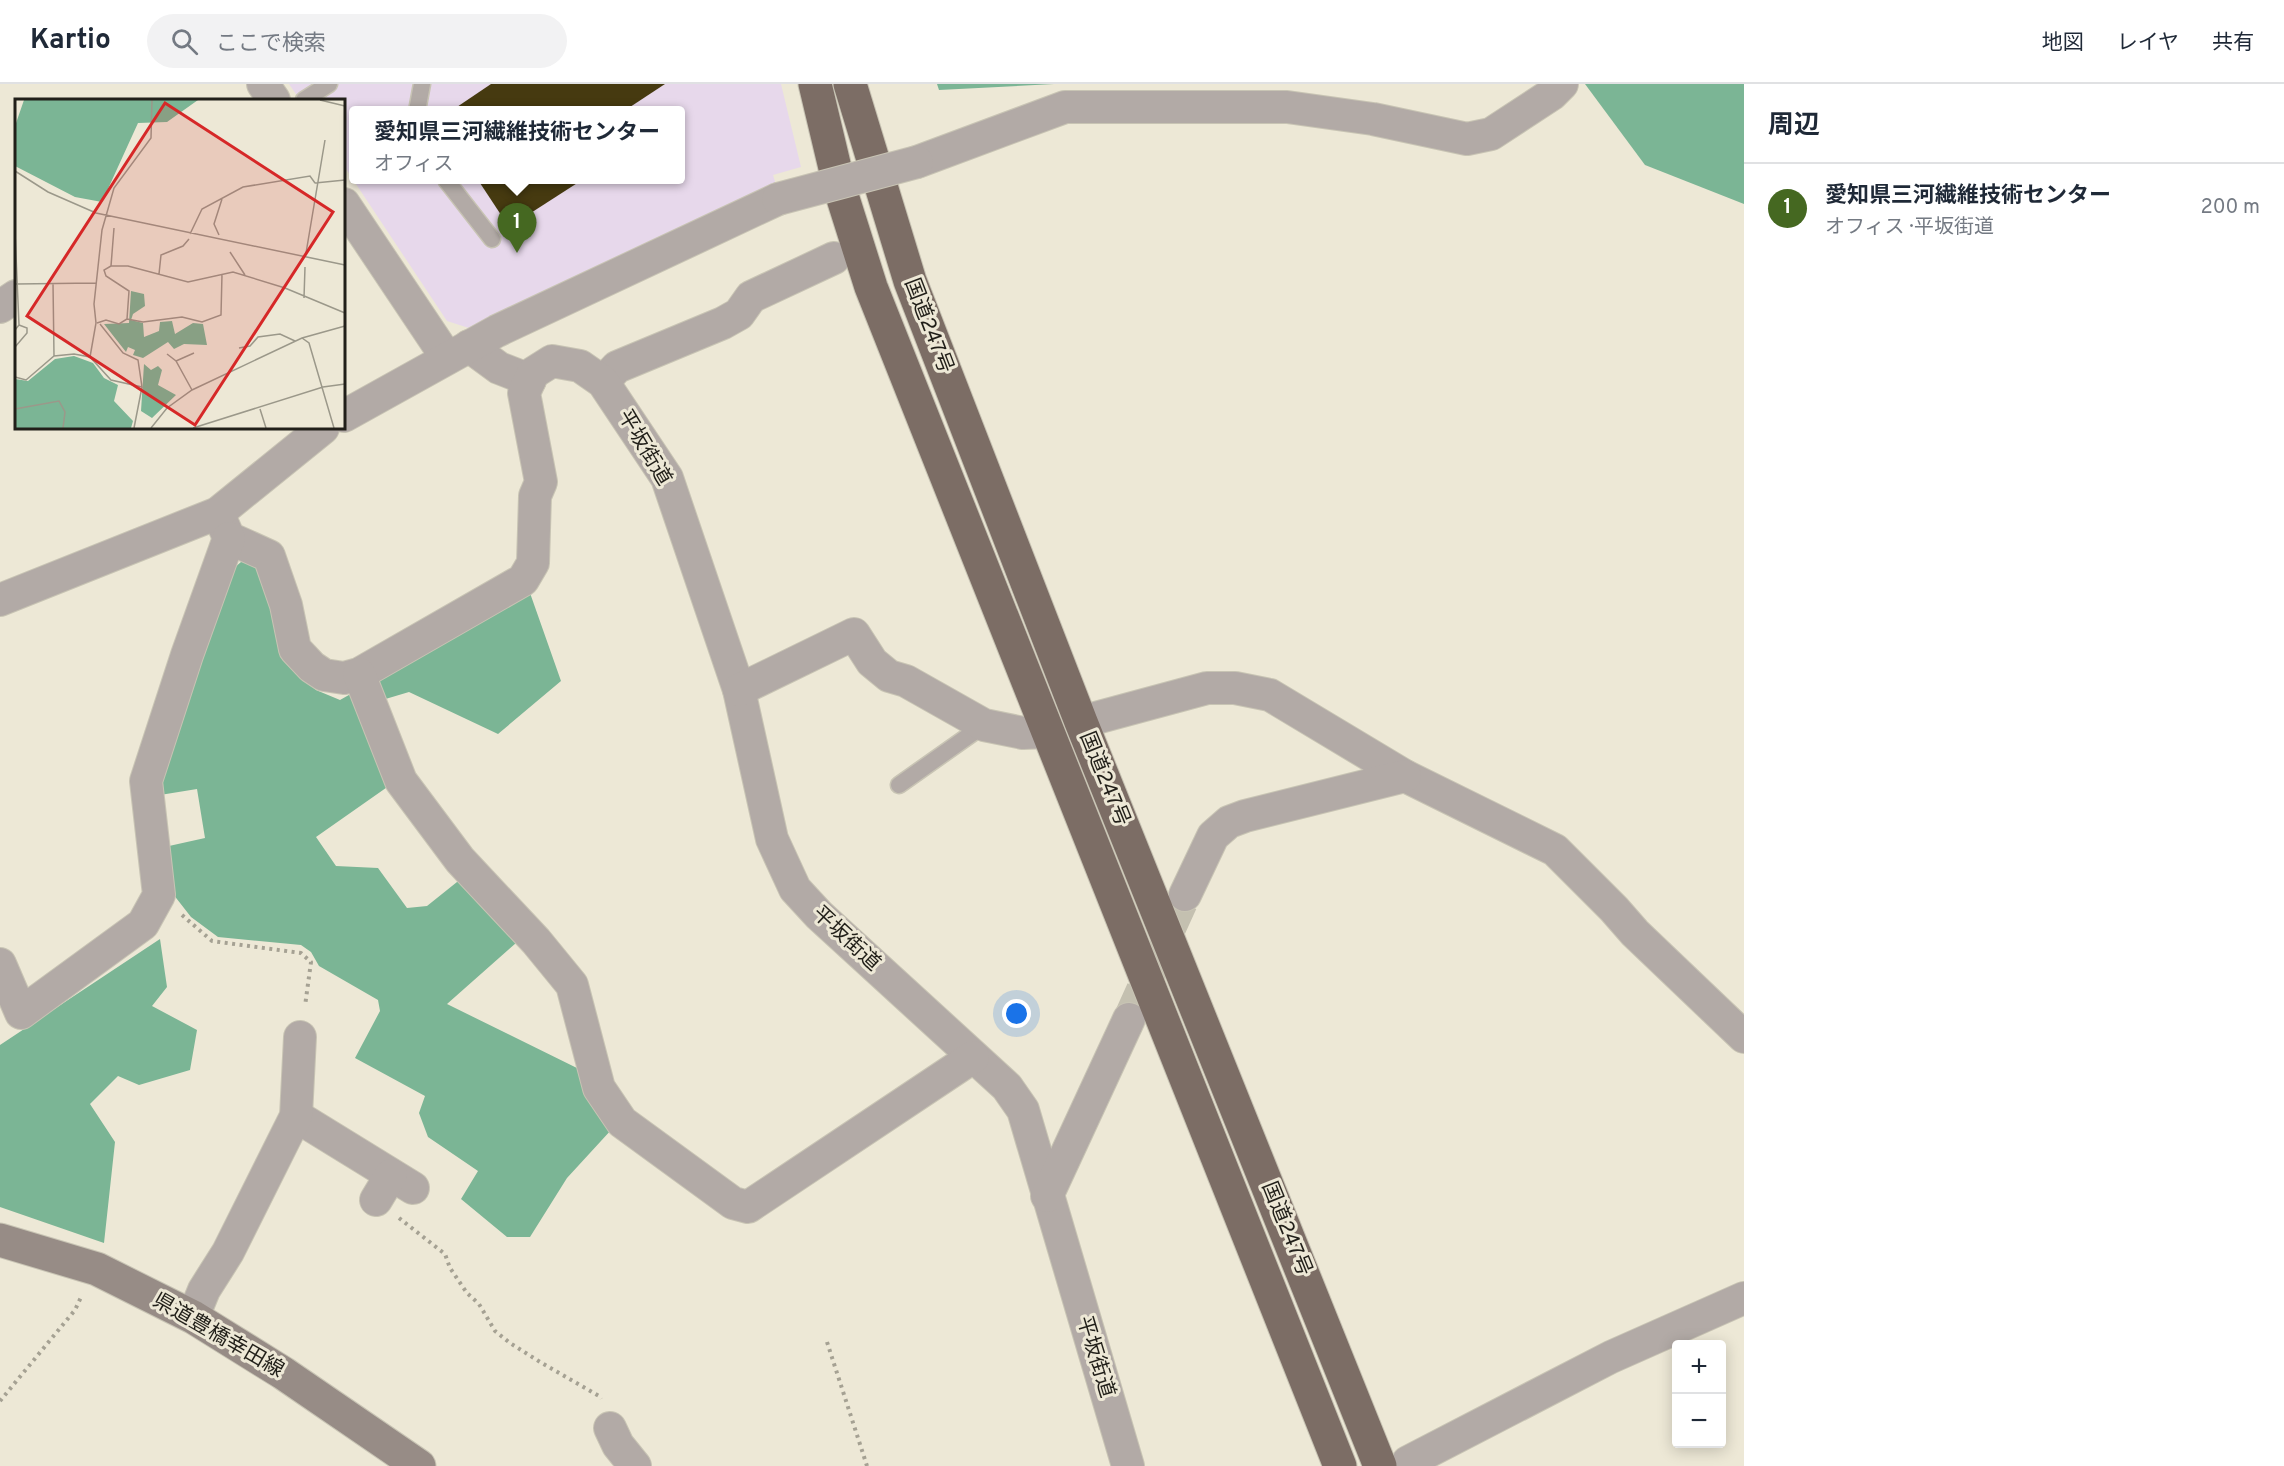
<!DOCTYPE html>
<html lang="ja">
<meta charset="utf-8">
<style>
:root{--surface:#fff;--page:#f2f2f3;--text:#1f2937;--muted:#747a83;--line:#e0e1e3;--accent:#456821}
body{margin:0;font-family:Overpass,"Noto Sans JP",sans-serif;background:var(--page);color:var(--text)}
.controls{position:absolute;right:18px;bottom:18px;display:grid;overflow:hidden;border-radius:6px;box-shadow:0 3px 15px #0003}
.controls button{width:54px;height:54px;display:grid;place-items:center;padding:0;border:0;border-bottom:2px solid var(--line);background:var(--surface);color:var(--text);font:30px sans-serif}
.you{position:absolute;left:1017px;top:930px;width:21px;height:21px;margin:-15px;border:4px solid #fff;border-radius:50%;background:#1a73e8;box-shadow:0 0 0 9px #1a73e833}
.badge{display:grid;place-items:center;width:39px;height:39px;border-radius:50%;background:var(--accent);color:#fff;font-size:20px;font-weight:700}
.pin{position:absolute;translate:-50% -50px;filter:drop-shadow(0 2px 3px #0008)}
.pin::after{content:'';position:absolute;top:32px;width:21px;height:18px;background:inherit;clip-path:polygon(0 0,100% 0,50% 100%)}
.popup{position:absolute;left:349px;top:22px;width:336px;height:78px;box-sizing:border-box;display:grid;place-content:center;border-radius:6px;background:var(--surface);filter:drop-shadow(0 2px 4px #0005);font-size:20px;white-space:nowrap;color:var(--muted)}
.popup b{font-size:22px;color:var(--text)}
.popup::after{content:'';position:absolute;left:50%;top:100%;margin-left:-12px;border:12px solid transparent;border-top-color:var(--surface)}
.list{margin:0;padding:0;list-style:none}
h2{display:flex;justify-content:space-between;align-items:center;height:78px;margin:0;padding:0 24px;font-size:26px}
h2 small{font-size:20px;font-weight:400;color:var(--muted)}
.list li{display:grid;grid-template-columns:39px 1fr auto;gap:18px;align-items:center;box-sizing:border-box;height:90px;padding:0 24px;border-top:2px solid var(--line)}
.list b{display:block;font-size:22px;white-space:nowrap}
.list p{margin:0;font-size:20px;white-space:nowrap;color:var(--muted)}
.list em{font-size:20px;font-style:normal;color:var(--muted)}
.icon{flex:none;width:33px;height:33px;fill:none;stroke:currentColor;stroke-width:2;stroke-linecap:round;stroke-linejoin:round}
.map{position:relative;flex:none;width:1744px;height:1382px;overflow:hidden}
header{display:flex;align-items:center;gap:36px;box-sizing:border-box;height:84px;padding:0 30px;background:var(--surface);border-bottom:2px solid var(--line)}
header strong{font-size:28px}
nav{display:flex;gap:33px;margin-inline-start:auto;font-size:21px}
.search{width:420px;height:54px;background:var(--page);display:flex;align-items:center;gap:15px;box-sizing:border-box;padding:0 21px;border-radius:33px;color:var(--muted);font-size:22px}
main{display:flex}
aside{flex:1;background:var(--surface)}
.map>svg:first-child{display:block}
</style>
<header>
<strong>Kartio</strong>
<div class="search"><svg class="icon" aria-label="search" viewBox="0 0 24 24"><circle cx="10" cy="10" r="6"/><path d="M15 15l6 6"/></svg>ここで検索</div>
<nav><a>地図</a><a>レイヤ</a><a>共有</a></nav>
</header>
<main>
<div class="map">
<svg width="1744" height="1382" viewBox="0 0 1744 1382">
<rect width="100%" height="100%" fill="#ede8d6"/>
<path fill="#e7d8eb" fill-rule="evenodd" d="M289,0H781L801,83L773,91L776,101L472,245L447,237L344,82V16H300ZM354,27H680V96H354Z"/>
<g fill="#7bb595">
<polygon points="937,0 1054,0 939,6"/>
<polygon points="1585,0 1744,0 1744,120 1645,81"/>
<polygon points="241,478 254,479 263,483 294,584 316,606 340,616 530,509 561,597 498,650 409,608 362,622 393,699 316,753 336,782 378,784 407,824 427,822 462,794 516,859 447,920 583,987 612,1045 567,1094 530,1153 507,1153 461,1115 478,1087 428,1053 419,1029 425,1012 355,974 380,927 378,916 319,882 311,868 301,861 218,853 191,833 173,810 169,762 205,754 197,705 160,711 162,680 234,484"/>
<polygon points="160,855 167,903 152,922 197,946 190,986 139,1001 118,992 90,1020 115,1058 104,1159 0,1123 0,961"/>
</g>
<g fill="#463a10">
<polygon points="491,0 665,0 624,27 451,27"/>
<polygon points="478,96 582,96 509,143"/>
</g>
<g fill="none" stroke-linecap="round" stroke-linejoin="round">
<polyline stroke="#c4c0b0" stroke-width="32" stroke-dasharray="32 16" stroke-linecap="butt" points="1129,935 1185,811"/>
<g stroke="#c8c4b4" stroke-width="19">
<g id="service">
<polyline points="304,16 329,0"/>
<polyline points="417,27 422,0"/>
<polyline points="446,96 492,155"/>
<polyline points="899,701 984,641"/>
</g>
</g>
<g stroke="#c8c4b4" stroke-width="34">
<g id="minor">
<polyline points="263,0 274,16"/>
<polyline points="917,78 1065,23 1287,23 1373,35 1467,55 1491,50 1552,10 1562,0"/>
<polyline points="344,120 447,274"/>
<polyline points="0,223 16,212"/>
<polyline points="469,262 499,284 530,296"/>
<polyline points="603,298 617,283 723,239 739,230 751,213 834,174"/>
<polyline points="344,332 497,247 778,115"/>
<polyline points="218,429 229,454 269,472 286,521 295,565 312,583 324,591 344,594 359,590 523,496 533,479 535,412 541,398 524,309 533,289 552,277 580,282 603,298 667,394 739,606 772,755 795,805 819,831 1007,1003 1023,1026 1128,1382"/>
<polyline points="0,516 218,429 323,344"/>
<polyline points="359,590 401,697 460,776 536,857 572,901 599,1004 622,1038 733,1119 748,1123 973,973"/>
<polyline points="739,606 854,550 872,578 889,592 906,597 984,641 1023,649 1048,648"/>
<polyline points="1081,638 1207,604 1235,604 1270,611 1405,692 1555,766 1614,825 1635,849 1744,953"/>
<polyline points="1185,811 1213,752 1229,738 1245,732 1405,692"/>
<polyline points="0,880 21,929 143,840 159,811 146,697 187,571 229,454"/>
<polyline points="296,1032 413,1104"/>
<polyline points="1047,1112 1129,935"/>
<polyline points="376,1116 391,1091"/>
<polyline points="193,1233 204,1206 228,1168 296,1032 300,953"/>
<polyline points="610,1344 618,1361 635,1382"/>
<polyline points="1408,1378 1611,1273 1744,1214"/>
</g>
</g>
<g stroke="#c8c4b4" stroke-width="35">
<polyline id="secondary" points="0,1156 97,1185 193,1233 283,1289 419,1382"/>
</g>
<g stroke="#c8c4b4" stroke-width="35">
<g id="trunk">
<polyline points="815,0 840,105 871,203 1340,1382"/>
<polyline points="850,0 910,197 1081,638 1380,1382"/>
</g>
</g>
<g stroke="#a5a193" stroke-width="4" stroke-dasharray="3 4.5" stroke-linecap="butt">
<polyline points="182,831 212,857 301,869 311,878 305,922"/>
<polyline points="399,1134 445,1170 450,1184 467,1209 479,1220 495,1247 510,1259 540,1278 599,1312 601,1315"/>
<polyline points="827,1258 867,1382"/>
<polyline points="0,1317 75,1226 82,1211"/>
</g>
<use href="#service" stroke="#b2aaa6" stroke-width="16"/>
<use href="#minor" stroke="#b2aaa6" stroke-width="32"/>
<use href="#secondary" stroke="#978c86" stroke-width="33"/>
<use href="#trunk" stroke="#7c6d65" stroke-width="33"/>
<g stroke="#c8c4b4" stroke-width="34" stroke-linecap="butt">
<polyline id="minor-bridge" points="778,115 917,78"/>
</g>
<use href="#minor-bridge" stroke="#b2aaa6" stroke-width="32"/>
</g>
<g text-anchor="middle" dominant-baseline="central" stroke-width="6" stroke-linejoin="round" paint-order="stroke">
<g font-size="21" fill="#211f19" stroke="#ede8d6">
<text transform="translate(928 242) rotate(69)">国道247号</text>
<text transform="translate(644 364) rotate(59)">平坂街道</text>
<text transform="translate(1104 695) rotate(68)">国道247号</text>
<text transform="translate(846 855) rotate(43)">平坂街道</text>
<text transform="translate(1286 1145) rotate(68)">国道247号</text>
<text transform="translate(218 1252) rotate(30)">県道豊橋幸田線</text>
<text transform="translate(1095 1273) rotate(73)">平坂街道</text>
</g>
</g>
<g transform="translate(15 15)">
<rect width="330" height="330" fill="#ede8d6"/>
<path d="M9,1H183L152,23L123,24L87,103L60,98L0,67V27ZM116,192L129,195L130,207L118,215L116,221L128,224L129,238L144,232L145,223L157,222L160,235L178,224L188,225L192,246L169,245L159,250L153,243L128,259L118,256L120,251L113,248L111,253L89,225L114,224ZM59,257L78,264L89,279L103,286L99,302L118,322L116,329H0V280L13,282L40,260ZM129,265L136,271L143,267L147,271L143,286L161,296L137,319L126,312Z" fill="#7bb595"/>
<path fill="none" stroke="#9b988a" stroke-width="1.5" d="M305,1L330,7M0,72L33,93L81,114L330,166M300,84L330,81M0,133L4,226L0,231M175,135L187,110L228,88L295,77L300,84M204,136L199,125L207,100M215,153L230,176M291,154L310,41M96,167H113L173,183L218,173L270,189L330,214M96,167L99,129M144,175L146,156L168,147L174,140M38,184L39,257M1,185L81,184M289,199L290,168M112,220L128,223L167,218L187,223L206,216L207,175M82,224L91,221L104,225L112,220L114,192L91,177L89,171L96,167M287,239L294,244L319,329M0,248L12,234V229L4,226M224,249L235,247L243,238L265,235L280,242M152,255L161,262L177,291M75,258L81,224L79,205L87,131L99,89L136,39L137,1M161,262L179,254M0,278L11,281L39,257L59,255L75,258L96,281L127,288L123,261L108,254L85,225M0,310L44,302L50,313L48,329M245,310L251,329M119,329L127,288M136,329L152,309L177,291L287,239L330,227M178,329L308,288L330,285"/>
<path fill="#d62828" fill-opacity="0.15" stroke="#d62828" stroke-width="3" d="M150,4L318,113L180,326L12,217Z"/>
<rect width="330" height="330" fill="none" stroke="#211f19" stroke-width="3"/>
</g>
</svg>
<div class="controls">
<button>+</button>
<button>−</button>
</div>
<div class="you"></div>
<div class="pin badge" style="left:517px;top:169px">1</div>
<div class="popup"><b>愛知県三河繊維技術センター</b>オフィス</div>
</div>
<aside>
<h2>周辺<small></small></h2>
<ul class="list">
<li><span class="badge">1</span><div><b>愛知県三河繊維技術センター</b><p>オフィス · 平坂街道</p></div><em>200 m</em></li>
</ul>
</aside>
</main>
